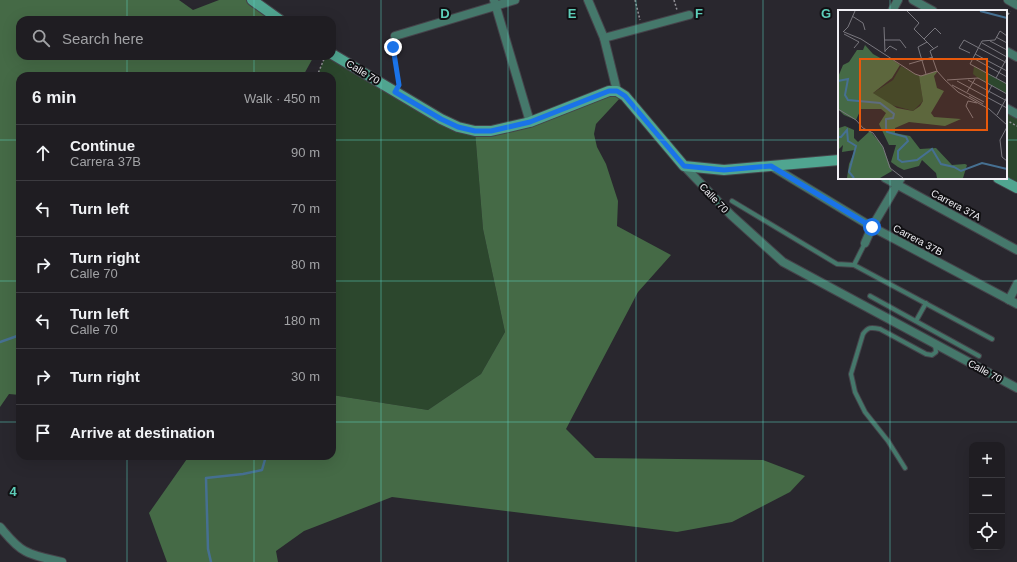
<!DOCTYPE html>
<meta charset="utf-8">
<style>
:root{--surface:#1f1d22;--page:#2c2a2f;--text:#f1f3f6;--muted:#a1a2a5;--line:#3c3b40}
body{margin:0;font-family:Arial,sans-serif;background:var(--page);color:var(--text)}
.controls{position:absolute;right:12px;bottom:12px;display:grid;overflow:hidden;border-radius:8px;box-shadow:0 4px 16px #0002}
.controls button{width:36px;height:36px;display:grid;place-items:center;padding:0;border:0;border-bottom:1px solid var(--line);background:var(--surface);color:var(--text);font:20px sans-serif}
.stop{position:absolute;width:12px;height:12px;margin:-9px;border:3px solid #1a73e8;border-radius:50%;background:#fff}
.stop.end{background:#1a73e8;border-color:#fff;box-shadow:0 1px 4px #0008}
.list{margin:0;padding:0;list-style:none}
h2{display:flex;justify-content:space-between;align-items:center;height:52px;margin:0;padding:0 16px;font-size:17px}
h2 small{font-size:13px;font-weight:400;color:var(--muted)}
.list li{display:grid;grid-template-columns:26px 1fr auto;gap:12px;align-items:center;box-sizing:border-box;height:56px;padding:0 16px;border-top:1px solid var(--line)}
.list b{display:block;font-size:15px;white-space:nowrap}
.list p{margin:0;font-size:13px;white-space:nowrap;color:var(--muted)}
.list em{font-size:13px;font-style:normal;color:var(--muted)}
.icon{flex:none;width:22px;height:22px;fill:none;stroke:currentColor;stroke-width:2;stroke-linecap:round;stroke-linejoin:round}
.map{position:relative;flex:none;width:1017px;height:562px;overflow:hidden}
.search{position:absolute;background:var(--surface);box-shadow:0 4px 16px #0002;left:16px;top:16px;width:320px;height:44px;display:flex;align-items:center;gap:10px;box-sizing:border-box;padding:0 14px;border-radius:12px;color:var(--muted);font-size:15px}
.panel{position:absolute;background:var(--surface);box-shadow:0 4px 16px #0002;left:16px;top:72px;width:320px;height:388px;border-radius:12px}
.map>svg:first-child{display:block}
</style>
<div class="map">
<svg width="1017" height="562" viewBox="0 0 1017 562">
<rect width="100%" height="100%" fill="#29272e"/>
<g fill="#2c472d">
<polygon points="325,56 332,56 412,102 475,131 483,229 505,332 481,374 428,410 332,395 332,76 317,76"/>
<polygon points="1006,108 1017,114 1017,188 1006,178"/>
</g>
<g fill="#456a46">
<polygon points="0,0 179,0 193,10 219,0 253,0 282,20 20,20 20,56 314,56 303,76 20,76 20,395 9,394 0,407"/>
<polygon points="609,91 621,97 596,124 594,134 597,147 606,164 618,201 617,226 671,255 638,292 566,429 595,458 763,460 805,476 790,492 732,522 677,532 392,497 304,531 276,551 278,562 167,562 149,513 189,456 332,456 332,395 428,410 481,374 505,332 483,229 475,131 579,103"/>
</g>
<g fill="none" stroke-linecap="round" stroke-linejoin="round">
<g stroke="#467092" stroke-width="2.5">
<polyline points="0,342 20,335"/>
<polyline points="211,562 208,549 206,478 243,474 262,470 266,456"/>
</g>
<g stroke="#45434a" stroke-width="6">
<g id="lane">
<polyline points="732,201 837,264 854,265 992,339"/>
<polyline points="854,265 865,243"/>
<polyline points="870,296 979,356"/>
<polyline points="916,321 926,303"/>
<path d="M905,468L888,441L865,412L855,392L851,374L863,334C868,327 871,327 880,329L926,354L932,355L936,352L935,345"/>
</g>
</g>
<g stroke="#45434a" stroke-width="10">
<g id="street">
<polyline points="494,0 530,122"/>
<polyline points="588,0 604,38 617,91"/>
<polyline points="913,0 933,11"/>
<polyline points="1008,0 1017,5"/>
<polyline points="892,11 898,0"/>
<polyline points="395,36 515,0"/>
<polyline points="604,38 689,15"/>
<polyline points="1006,51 1017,57"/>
<polyline points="1006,108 1017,114"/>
<polyline points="684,166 731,215 783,262 1017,388"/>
<polyline points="771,166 872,227 1017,304"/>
<polyline points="885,178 1017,250"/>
<polyline points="865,243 872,227 901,178"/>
<polyline points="1009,300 1017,284"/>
<path d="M0,527C7,535 15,546 25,551C36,557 50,559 62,562"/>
</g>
</g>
<g stroke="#45434a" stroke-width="12">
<g id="secondary">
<polyline points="252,0 280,20"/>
<polyline points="332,54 441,119 458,127 475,131 491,131 530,122 609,91 617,91 625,96 684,166 724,170 839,160"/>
<polyline points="998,178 1017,188"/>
</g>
</g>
<g stroke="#939197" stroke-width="1.5" stroke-dasharray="2 2" stroke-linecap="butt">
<polyline points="635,0 640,20"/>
<polyline points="674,0 677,10"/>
<polyline points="1006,18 1010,11"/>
<polyline points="393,43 399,83"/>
<polyline points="317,76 324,59"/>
<polyline points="1006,120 1017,126"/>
</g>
<use href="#lane" stroke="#45786b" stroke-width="4"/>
<use href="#street" stroke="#45786b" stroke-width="8"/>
<use href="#secondary" stroke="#50a590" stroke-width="10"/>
</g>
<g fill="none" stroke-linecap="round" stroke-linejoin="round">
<polyline stroke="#1a73e8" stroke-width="5" points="393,47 399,85 395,92 441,119 458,127 475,131 491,131 530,122 609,91 617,91 625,96 684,166 724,170 771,166 872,227"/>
</g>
<path fill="none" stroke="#5dceb9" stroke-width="1" stroke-opacity="0.55" d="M127,0V20M254,0V20M381,0V562M508,0V562M636,0V562M763,0V562M890,0V11M127,56V76M254,56V76M0,140H20M332,140H839M1006,140H1017M890,178V562M0,281H20M332,281H1017M0,422H20M332,422H1017M127,456V562M254,456V562"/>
<g text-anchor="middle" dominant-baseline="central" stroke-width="4" stroke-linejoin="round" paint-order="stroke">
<g font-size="10" fill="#f1f0f5" stroke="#111013">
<text transform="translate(363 72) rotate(31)">Calle 70</text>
<text transform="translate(714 198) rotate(46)">Calle 70</text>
<text transform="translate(956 205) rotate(28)">Carrera 37A</text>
<text transform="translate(918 240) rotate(28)">Carrera 37B</text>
<text transform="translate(985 371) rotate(28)">Calle 70</text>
</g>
</g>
<g transform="translate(838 10)">
<rect width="169" height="169" fill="#29272e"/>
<path d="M63,56L81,66L85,91L75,101L50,94L35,83L55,70ZM136,56L169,74V84L140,68L135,64Z" fill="#2c472d"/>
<path d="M27,35L35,44L46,50L52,48L62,55L54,68L35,83L59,98L75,101L82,96L85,91L81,66L100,61L96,66L99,78L106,81L93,103L96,107L123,109L107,116L71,112L57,118V123L72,126L82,139L98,138L114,155L127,154L129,155L125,168H99L98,163L84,150L81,156L66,160L60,157L53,152L58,135H51L41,114L48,103L43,99H23L18,110L6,105L0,99V67L5,55L11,52L19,40H25ZM0,115L1,118L7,116L16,120V128L20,132L32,121L44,135L54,161L42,168H9L11,154L17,140L4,142L5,135L0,140Z" fill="#456a46"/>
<path fill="none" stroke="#467092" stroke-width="2" d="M142,1L169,8M0,71L10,69L7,85L10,90L42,93L56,104L55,108L48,109V118L49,122L68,127L70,131L60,141V149L64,152L79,150L94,139L103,154L116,157L123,161L144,153L169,159M0,127H3L9,120L10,131L18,136L11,162L16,168"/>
<path fill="none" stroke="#79777e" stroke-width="1" d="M69,1L81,13L76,19L96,39M14,6L25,13L27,20M46,17L47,42M5,22L10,17L17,1M6,22L23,29L77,64L83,66L99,61L107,70M6,24L21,32L16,38M169,26L162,21L157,30L144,31L132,54L169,74M158,27L169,33M86,29L97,18L103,24M46,30H62L68,38M152,31L169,40M144,33L169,47M47,41L52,36L59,40M132,43L121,38L126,30L169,53M137,44L169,61M135,48L169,67M71,54L95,47M99,61L92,41L100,36M88,64L80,37L89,32M158,68L169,48M107,70L120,82L151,99L169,115M109,70L140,68L169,84M130,70L169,91M119,71L169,98M114,75L146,92M129,82L137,69M131,86L145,94M148,87L154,75M0,99L18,110L25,118L35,123L45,137L52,158L65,168M159,105L169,87M135,108L128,96L130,91L139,93M169,117L162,130L164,147L169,151"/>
<path fill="#e8590c" fill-opacity="0.15" stroke="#e8590c" stroke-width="2" d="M22,49H149V120H22Z"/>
<rect width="169" height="169" fill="none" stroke="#f1f0f5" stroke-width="2"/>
</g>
<g font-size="13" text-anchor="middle" font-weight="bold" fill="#5dceb9" stroke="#111013" stroke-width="4" stroke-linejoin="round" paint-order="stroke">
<text x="445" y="18">D</text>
<text x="572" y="18">E</text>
<text x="699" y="18">F</text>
<text x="826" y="18">G</text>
<text x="13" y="496">4</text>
</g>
</svg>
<div class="controls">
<button>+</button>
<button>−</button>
<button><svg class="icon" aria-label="locate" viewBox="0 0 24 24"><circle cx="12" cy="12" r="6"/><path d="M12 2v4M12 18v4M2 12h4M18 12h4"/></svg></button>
</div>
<div class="stop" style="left:872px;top:227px"></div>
<div class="stop end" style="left:393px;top:47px"></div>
<div class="search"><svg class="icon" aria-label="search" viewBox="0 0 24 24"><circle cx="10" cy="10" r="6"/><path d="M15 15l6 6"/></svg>Search here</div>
<section class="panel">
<h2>6 min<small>Walk · 450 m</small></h2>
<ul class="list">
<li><svg class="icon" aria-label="ahead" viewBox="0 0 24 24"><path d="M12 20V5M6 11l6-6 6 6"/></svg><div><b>Continue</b><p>Carrera 37B</p></div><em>90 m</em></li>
<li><svg class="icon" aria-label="left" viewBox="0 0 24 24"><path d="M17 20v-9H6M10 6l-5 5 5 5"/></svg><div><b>Turn left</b></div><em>70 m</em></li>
<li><svg class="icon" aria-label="right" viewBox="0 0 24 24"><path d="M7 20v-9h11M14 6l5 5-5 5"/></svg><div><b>Turn right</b><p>Calle 70</p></div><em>80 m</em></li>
<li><svg class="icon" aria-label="left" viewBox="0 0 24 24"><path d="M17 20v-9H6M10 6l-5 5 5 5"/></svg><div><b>Turn left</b><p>Calle 70</p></div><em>180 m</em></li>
<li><svg class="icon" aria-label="right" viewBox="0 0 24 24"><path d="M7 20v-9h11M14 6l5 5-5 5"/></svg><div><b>Turn right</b></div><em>30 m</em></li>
<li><svg class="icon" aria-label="arrive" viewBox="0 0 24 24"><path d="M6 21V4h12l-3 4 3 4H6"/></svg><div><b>Arrive at destination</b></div></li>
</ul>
</section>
</div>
